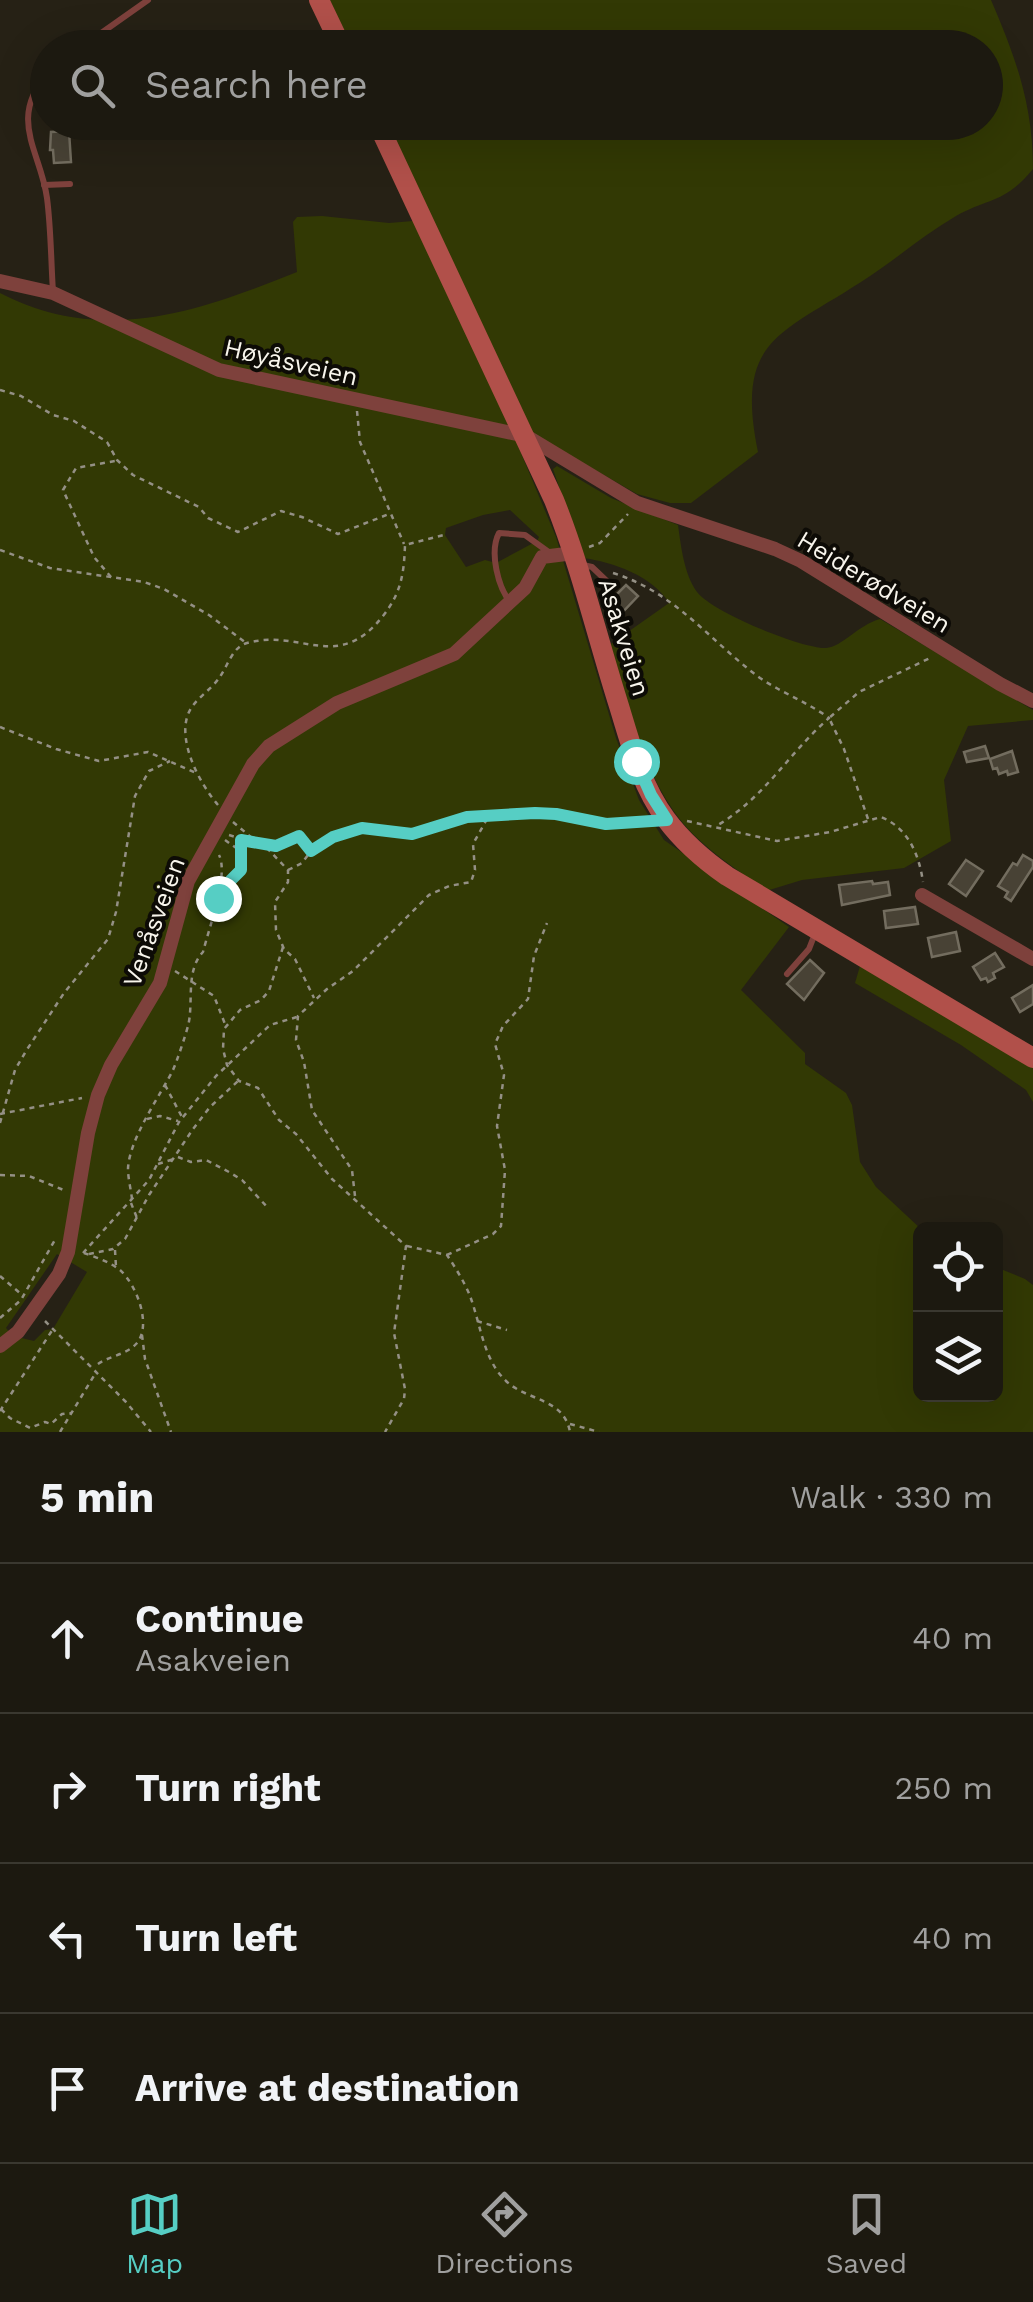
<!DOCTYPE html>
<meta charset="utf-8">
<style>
:root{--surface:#1c1910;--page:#29261e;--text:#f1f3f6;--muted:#a0a09f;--line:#3a3830;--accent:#56cec4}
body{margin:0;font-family:"Work Sans",sans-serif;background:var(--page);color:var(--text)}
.controls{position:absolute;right:30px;bottom:30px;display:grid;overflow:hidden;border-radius:15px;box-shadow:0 10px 40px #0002}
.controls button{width:90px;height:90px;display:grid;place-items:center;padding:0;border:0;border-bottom:2px solid var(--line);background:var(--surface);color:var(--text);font:50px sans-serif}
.stop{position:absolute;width:30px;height:30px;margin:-22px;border:8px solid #56cec4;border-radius:50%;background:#fff}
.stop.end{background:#56cec4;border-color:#fff;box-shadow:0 2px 10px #0008}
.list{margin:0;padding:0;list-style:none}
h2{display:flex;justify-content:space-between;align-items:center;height:130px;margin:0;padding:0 40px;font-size:42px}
h2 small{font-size:32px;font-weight:400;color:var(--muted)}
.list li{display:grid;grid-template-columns:65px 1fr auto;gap:30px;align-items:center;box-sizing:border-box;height:150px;padding:0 40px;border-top:2px solid var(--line)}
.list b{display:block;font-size:38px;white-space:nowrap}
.list p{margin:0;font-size:32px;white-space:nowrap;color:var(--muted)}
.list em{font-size:32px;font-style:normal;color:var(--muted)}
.icon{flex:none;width:55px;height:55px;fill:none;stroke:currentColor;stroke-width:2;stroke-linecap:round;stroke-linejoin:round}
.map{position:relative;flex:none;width:1033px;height:1432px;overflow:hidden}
.search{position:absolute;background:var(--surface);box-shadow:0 10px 40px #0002;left:30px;right:30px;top:30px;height:110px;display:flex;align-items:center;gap:25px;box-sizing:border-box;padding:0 35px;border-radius:55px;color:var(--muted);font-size:38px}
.sheet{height:730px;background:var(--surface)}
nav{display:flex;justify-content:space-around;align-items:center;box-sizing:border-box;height:140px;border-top:2px solid var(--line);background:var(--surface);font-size:28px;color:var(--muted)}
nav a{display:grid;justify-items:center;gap:5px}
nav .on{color:var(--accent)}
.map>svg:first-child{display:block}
</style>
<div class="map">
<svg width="1033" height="1432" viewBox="0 0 1033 1432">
<rect width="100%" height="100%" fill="#262115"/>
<g fill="#323904" fill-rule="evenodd">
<path d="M330,0H991C1016,58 1033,105 1033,169C1004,204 990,197 956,216C922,236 894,261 861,282C779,335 735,340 758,452L691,503H670L637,494L534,435L387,123L986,122V48L351,47Z"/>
<path d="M322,216L389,223L413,221L506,417L556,537L616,738L639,800L664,840L789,927L741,990L805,1053V1064L846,1093L852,1105L860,1162L876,1187L921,1229L920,1394H996V1267L1025,1279L1033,1285V1432H0V293C103,346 197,312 297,272L293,222L297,217ZM510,510L539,537L537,541L496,563L485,560L466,567L445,535L446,528L483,515ZM57,1254L87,1272L53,1329L45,1330L34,1341L13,1336L6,1328Z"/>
<path d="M557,466L611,498L678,525C681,546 684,574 697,592C712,612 802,649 826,648C842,647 858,625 880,619L1033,710V720L968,726L944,780L951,841L904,868L802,880L766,891C734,867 696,844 673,810C640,762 626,701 608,646L669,603C653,576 613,562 583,558L553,469Z"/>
<polygon points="860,966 1033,1067 1033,1102 1026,1090 961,1045 855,983"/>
</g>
<g fill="#484235" stroke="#736d5f" stroke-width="2.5">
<polygon points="69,131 71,162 54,163 53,150 50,150 51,132"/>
<polygon points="626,585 638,596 618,617 606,605"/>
<polygon points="985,746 989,758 967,762 964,752"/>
<polygon points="1012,751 1018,772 1008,775 1007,771 999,774 997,768 993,769 990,759"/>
<polygon points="1023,855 1033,861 1033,867 1011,901 1005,897 1008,892 998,886 1013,863 1017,865"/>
<polygon points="966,860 983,871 966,896 949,884"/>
<polygon points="872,881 873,884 888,882 890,895 842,905 839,885"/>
<polygon points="915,907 918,924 886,928 884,911"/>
<polygon points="956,932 960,951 932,957 928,938"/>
<polygon points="995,953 1004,967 993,973 995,978 988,982 986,978 981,980 973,967"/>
<polygon points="810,960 824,973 804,1000 787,984"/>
<polygon points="1033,985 1033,1004 1020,1012 1012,998"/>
</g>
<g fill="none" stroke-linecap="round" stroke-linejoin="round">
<g stroke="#949085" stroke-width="2.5" stroke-dasharray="5 5" stroke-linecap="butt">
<polyline points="0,390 21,396 53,415 74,421 107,442 117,460 133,475 199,507 208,518 238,532 281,511 302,517 338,534 389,514"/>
<polyline points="357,411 360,442 404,544"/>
<polyline points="589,547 600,543 628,514"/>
<polyline points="0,550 50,568 144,582 164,589 209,615 246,643"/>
<path d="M613,573C675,592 710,641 760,678C782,693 807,702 829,718C788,754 766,796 718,825"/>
<polyline points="111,577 94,557 63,490 76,468 115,461"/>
<polyline points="0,727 56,749 99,761 148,752 196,773"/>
<path d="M218,805C200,784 176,740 189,712C195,699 211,690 219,678C228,666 232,647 247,643C302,628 337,674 383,616C401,593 404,574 405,545L444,535"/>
<polyline points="868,819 844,749 829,718 859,692 930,658"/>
<path d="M687,821L777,841L830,832L881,817C908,828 919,854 923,882"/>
<polyline points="233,822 258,843"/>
<polyline points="229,835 265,846 288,870 288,882 275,902 276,930 284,949 295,959 314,998"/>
<polyline points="225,840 239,850"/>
<polyline points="267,846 285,843 297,836 309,850"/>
<polyline points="288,870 302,863 311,851 333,837 362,829 412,834 456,819 514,813 557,814 606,824 649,821"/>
<polyline points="221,889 241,870 241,842"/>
<polyline points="215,914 233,919"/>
<polyline points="283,947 269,991 261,1000 240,1010 224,1029 223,1049 227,1065 239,1081 258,1088 279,1120 296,1134 332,1179 406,1246 394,1333 405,1389 404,1399 385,1432"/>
<polyline points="175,971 214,996 225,1024"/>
<polyline points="165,1085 182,1117"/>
<polyline points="0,1114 82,1098"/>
<polyline points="147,1119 160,1116 178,1121"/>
<polyline points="0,1123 15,1070 26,1051 64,993 108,939 116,912 135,796 149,771 170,761"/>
<polyline points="178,1157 191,1162 206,1160 229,1172 242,1180 269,1209"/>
<polyline points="158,1164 174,1159"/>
<polyline points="0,1175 29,1176 66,1191"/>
<polyline points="355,1196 352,1170 312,1110 304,1062 296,1040 298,1016 327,989 353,971 429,895 449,886 471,882 475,870 473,844 487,819"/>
<path d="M132,1199C131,1190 128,1178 128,1169C129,1139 160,1096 173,1070C177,1061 185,1037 188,1026C194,1003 185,971 203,952C209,928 229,874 219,855"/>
<polyline points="131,1203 137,1218"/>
<path d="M407,1246L447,1255C455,1267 465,1283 470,1296C481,1325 483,1359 506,1381C527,1401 564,1398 570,1432"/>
<polyline points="115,1250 116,1267"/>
<polyline points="83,1253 149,1180 179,1122 216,1076 270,1025 297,1017"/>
<path d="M84,1253C95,1257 110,1262 120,1270C136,1284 153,1326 136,1344C125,1356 106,1356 94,1367"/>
<polyline points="89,1254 113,1249 125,1239 149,1195 193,1129 210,1107 238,1081"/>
<polyline points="447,1255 493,1234 501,1226 505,1170 497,1126 504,1075 495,1044 503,1026 528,999 534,956 547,923"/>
<polyline points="0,1276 21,1294"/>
<polyline points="0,1318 21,1300 56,1238"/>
<polyline points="45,1321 126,1402 151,1432"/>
<polyline points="477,1321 507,1330"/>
<polyline points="142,1335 145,1359 171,1432"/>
<polyline points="1,1409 10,1418 30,1428 45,1422 51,1424 62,1414 71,1413"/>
<polyline points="0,1411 53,1329"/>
<polyline points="570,1424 599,1432"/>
<polyline points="60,1432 95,1374"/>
</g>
<g stroke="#7e413c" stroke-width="6">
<polyline points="80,48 148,0"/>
<path d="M48,73C7,119 41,152 47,198C51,229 51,261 53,292"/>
<polyline points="44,185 70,184"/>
<polyline points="583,565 592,567 613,587"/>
<path d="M511,603C498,588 489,552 499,533L525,535L550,553"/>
<polyline points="787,974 809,949 816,931"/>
</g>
<g stroke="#7e413c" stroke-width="14">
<polyline points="0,281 53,293 219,370 526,436 637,503 775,549 801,561 1000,684 1033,701"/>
<polyline points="922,895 1033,959"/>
<polyline points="0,1346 18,1332 59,1274 68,1252 88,1133 98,1095 111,1065 160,983 188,881 253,764 269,746 337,703 454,654 525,588 542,557 574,553"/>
</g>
<g stroke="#b1504a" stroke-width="20">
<polyline points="319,0 342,48"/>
<path d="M377,122L554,500C581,567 597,637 619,706C631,745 641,785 666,819C683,842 704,860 727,876L1033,1058"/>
</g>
</g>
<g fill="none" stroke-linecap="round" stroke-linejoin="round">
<polyline stroke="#56cec4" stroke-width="12" points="218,898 221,890 241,870 241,840 276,846 299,836 311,851 333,837 362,828 412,834 467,817 535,813 556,814 606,824 667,820 651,795 636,761"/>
</g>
<g text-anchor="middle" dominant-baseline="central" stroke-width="8" stroke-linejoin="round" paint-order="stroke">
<g font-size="25" fill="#f8f5ec" stroke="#0d0b06">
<text transform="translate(291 362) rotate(13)">Høyåsveien</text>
<text transform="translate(874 582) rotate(31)">Heiderødveien</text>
<text transform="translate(624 637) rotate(73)">Asakveien</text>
<text transform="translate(154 922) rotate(-70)">Venåsveien</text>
</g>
</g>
</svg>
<div class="controls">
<button><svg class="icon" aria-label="locate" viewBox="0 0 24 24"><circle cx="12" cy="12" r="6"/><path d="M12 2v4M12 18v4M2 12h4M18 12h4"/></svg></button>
<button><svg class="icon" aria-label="layers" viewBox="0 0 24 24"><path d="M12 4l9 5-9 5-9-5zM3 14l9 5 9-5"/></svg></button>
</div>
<div class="stop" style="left:636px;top:761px"></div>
<div class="stop end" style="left:218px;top:898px"></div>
<div class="search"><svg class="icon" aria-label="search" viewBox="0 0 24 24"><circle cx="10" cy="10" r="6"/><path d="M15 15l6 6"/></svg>Search here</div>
</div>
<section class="sheet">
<h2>5 min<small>Walk · 330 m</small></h2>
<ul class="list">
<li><svg class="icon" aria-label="ahead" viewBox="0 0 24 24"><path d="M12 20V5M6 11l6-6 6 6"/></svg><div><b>Continue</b><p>Asakveien</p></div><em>40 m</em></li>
<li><svg class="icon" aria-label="right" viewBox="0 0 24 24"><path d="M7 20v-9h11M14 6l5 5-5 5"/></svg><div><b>Turn right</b></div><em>250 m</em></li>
<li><svg class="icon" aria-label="left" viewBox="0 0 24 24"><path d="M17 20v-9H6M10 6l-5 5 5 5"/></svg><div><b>Turn left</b></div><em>40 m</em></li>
<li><svg class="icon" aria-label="arrive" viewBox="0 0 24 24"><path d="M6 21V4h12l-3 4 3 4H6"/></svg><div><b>Arrive at destination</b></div></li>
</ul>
</section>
<nav>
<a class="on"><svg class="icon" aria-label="map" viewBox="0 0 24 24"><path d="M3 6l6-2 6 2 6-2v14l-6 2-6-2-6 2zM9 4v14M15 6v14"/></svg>Map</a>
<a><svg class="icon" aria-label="directions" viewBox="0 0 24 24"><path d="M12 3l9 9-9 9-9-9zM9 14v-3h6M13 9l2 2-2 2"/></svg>Directions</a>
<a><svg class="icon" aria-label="saved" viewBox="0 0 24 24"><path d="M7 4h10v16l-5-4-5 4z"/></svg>Saved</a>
</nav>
